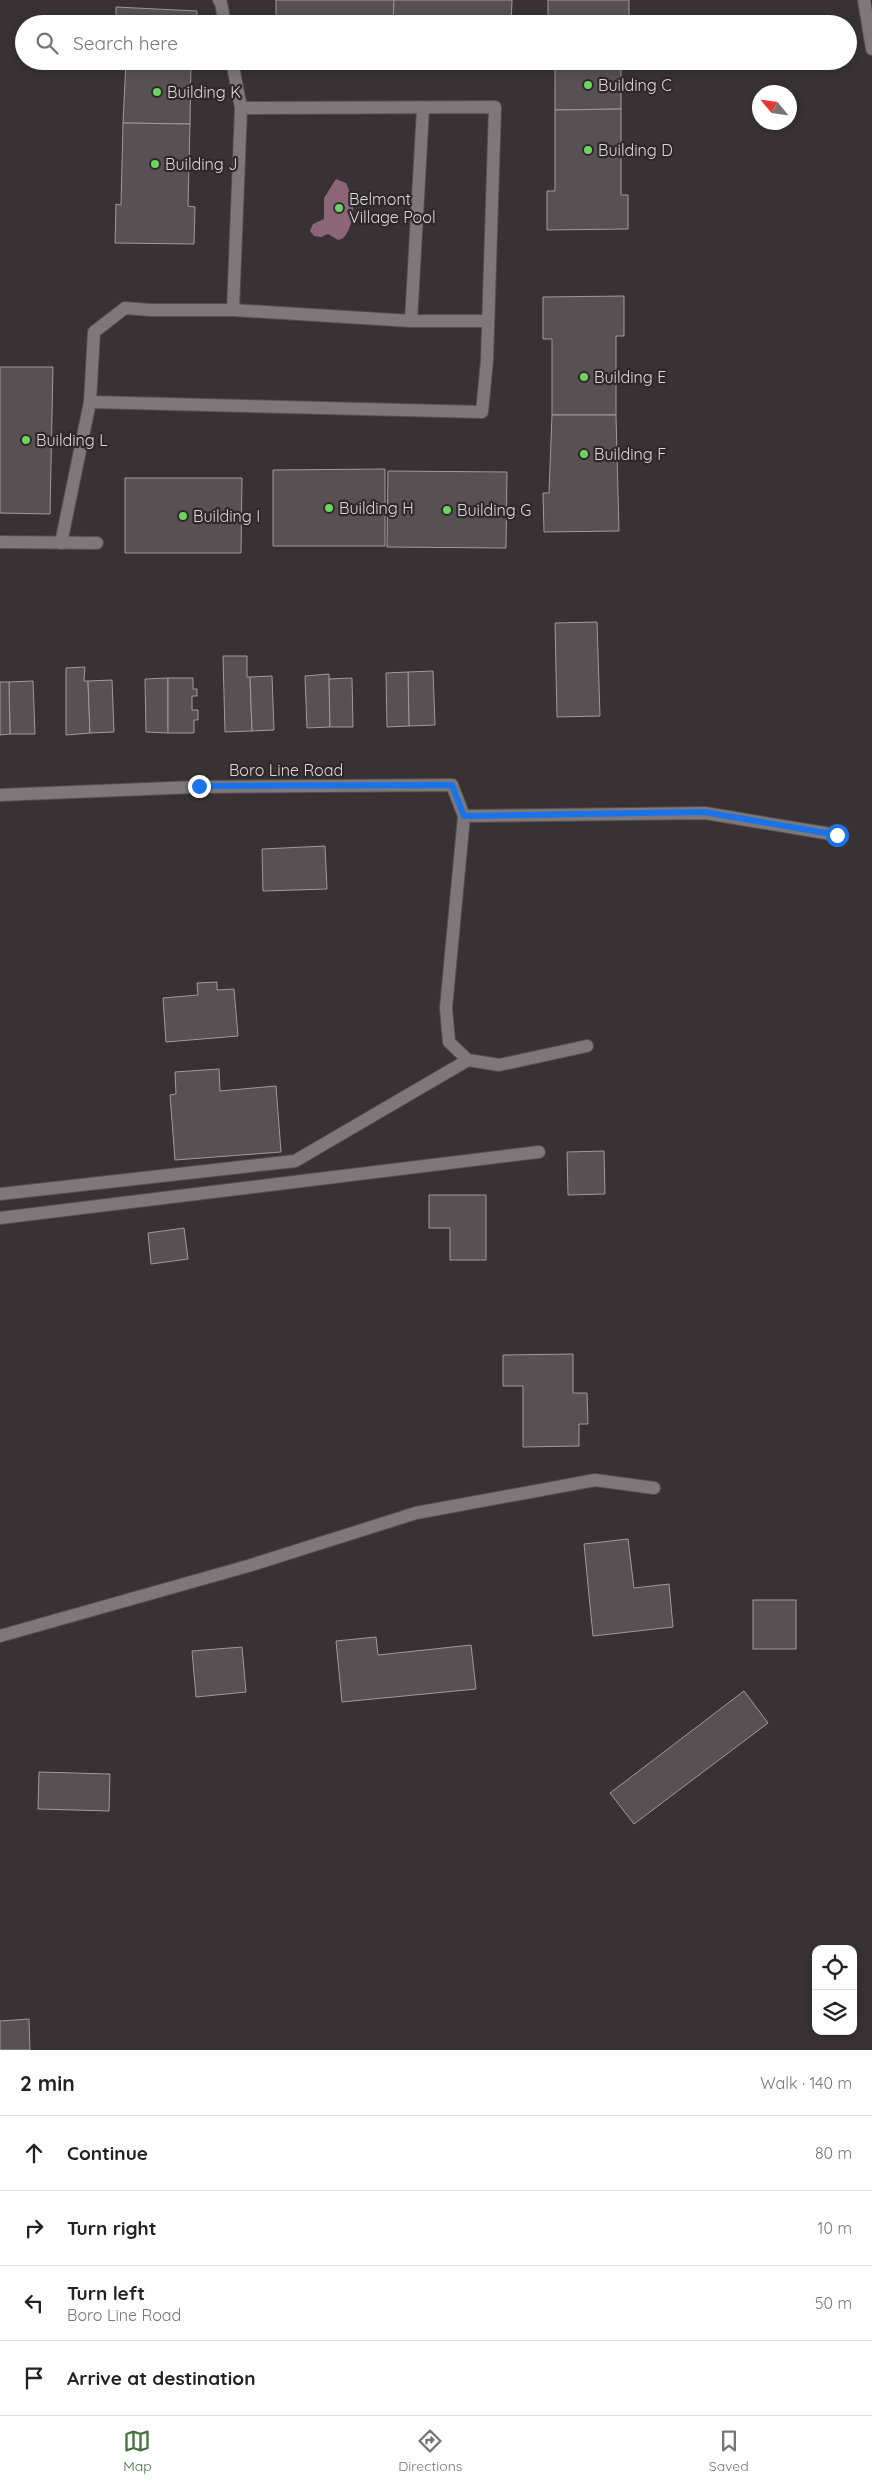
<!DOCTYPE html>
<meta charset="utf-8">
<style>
:root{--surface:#fff;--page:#f2f2f2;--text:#222;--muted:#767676;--line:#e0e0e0;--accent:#43723f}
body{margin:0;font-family:Quicksand,sans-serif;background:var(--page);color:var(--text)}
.controls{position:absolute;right:15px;bottom:15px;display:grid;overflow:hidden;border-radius:10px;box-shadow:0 2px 12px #0003}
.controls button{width:45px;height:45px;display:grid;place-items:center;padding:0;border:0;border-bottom:1px solid var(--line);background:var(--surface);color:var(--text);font:25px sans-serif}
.compass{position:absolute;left:752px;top:85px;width:45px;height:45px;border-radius:50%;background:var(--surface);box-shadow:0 2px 12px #0003;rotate:299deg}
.stop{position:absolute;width:15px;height:15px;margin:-11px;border:4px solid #1a73e8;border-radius:50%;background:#fff}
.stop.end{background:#1a73e8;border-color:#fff;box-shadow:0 1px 5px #0008}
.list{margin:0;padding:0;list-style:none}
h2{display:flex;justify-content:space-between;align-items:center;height:65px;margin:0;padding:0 20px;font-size:21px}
h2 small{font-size:16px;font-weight:400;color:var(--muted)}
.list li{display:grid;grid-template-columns:32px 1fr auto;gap:15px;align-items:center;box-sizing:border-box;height:75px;padding:0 20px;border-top:1px solid var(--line)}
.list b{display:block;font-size:19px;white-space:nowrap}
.list p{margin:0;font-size:16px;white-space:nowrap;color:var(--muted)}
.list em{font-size:16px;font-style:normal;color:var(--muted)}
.icon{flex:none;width:28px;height:28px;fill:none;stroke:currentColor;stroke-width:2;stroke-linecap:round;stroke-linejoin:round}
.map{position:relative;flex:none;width:872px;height:2050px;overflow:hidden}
.search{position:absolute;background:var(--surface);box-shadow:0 2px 12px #0003;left:15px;right:15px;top:15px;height:55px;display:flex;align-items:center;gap:12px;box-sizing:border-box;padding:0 18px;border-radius:28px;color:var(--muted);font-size:19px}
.sheet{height:365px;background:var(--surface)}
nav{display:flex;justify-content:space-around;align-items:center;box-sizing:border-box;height:70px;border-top:1px solid var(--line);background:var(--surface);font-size:14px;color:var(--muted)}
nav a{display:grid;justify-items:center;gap:2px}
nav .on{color:var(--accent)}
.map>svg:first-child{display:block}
</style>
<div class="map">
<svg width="872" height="2050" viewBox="0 0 872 2050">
<rect width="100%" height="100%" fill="#383234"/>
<path fill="#8c6676" d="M336,179L346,183C354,200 356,212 349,229C346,235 344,239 338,240L328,234L321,237L314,236L310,231L313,224L324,219V198Z"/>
<g fill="#575153" stroke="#a1999c">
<polygon points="276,0 394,0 393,24 276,24"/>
<polygon points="394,0 512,0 511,24 393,24"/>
<rect x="548" y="0" width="81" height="24"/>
<polygon points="116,7 197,11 197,24 116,24"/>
<polygon points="126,61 191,61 190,124 123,123"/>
<polygon points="555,61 621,61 621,109 555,110"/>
<polygon points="621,109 621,195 628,195 628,229 547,230 547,191 555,191 555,110"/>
<polygon points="123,123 190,124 188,206 195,207 194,244 115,243 116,204 121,205"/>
<polygon points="624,296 624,336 616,336 616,415 552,415 552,339 543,339 543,297"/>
<polygon points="0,367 53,367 50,514 0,513"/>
<polygon points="552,415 616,415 619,531 544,532 543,493 549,493"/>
<polygon points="385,469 385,546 273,546 273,470"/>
<polygon points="388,471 507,472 506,548 387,547"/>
<polygon points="125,478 242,478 241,553 125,553"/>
<polygon points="597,622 600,716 557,717 555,623"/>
<polygon points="223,656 247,656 247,677 250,677 252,731 225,732"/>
<polygon points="85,667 84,681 88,681 90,733 66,735 66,668"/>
<polygon points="433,671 435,725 409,726 408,672"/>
<polygon points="408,672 409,726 387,727 386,673"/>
<polygon points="329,674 330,727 307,728 305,676"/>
<polygon points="272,676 274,730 252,731 250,677"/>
<polygon points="168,678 168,733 146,732 145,679"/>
<polygon points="168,678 193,678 193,689 197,689 197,696 192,696 192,710 198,710 198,720 194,720 194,733 168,733"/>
<polygon points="352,678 353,727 330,727 329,679"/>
<polygon points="112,680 114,732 90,733 88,681"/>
<polygon points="33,681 35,734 10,734 9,682"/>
<polygon points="0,682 9,682 10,734 0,735"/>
<polygon points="325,846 327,889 263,891 262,849"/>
<polygon points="217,982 217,990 234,989 238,1036 166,1042 163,998 198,995 197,983"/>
<polygon points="219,1069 220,1091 276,1086 281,1152 175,1160 170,1095 176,1094 175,1072"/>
<polygon points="604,1151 605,1194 568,1195 567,1152"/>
<polygon points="429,1195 486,1195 486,1260 450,1260 450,1228 429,1228"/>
<polygon points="184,1228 188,1259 151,1264 148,1233"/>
<polygon points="573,1354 573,1393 587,1393 588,1424 579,1424 579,1446 523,1447 523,1386 503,1386 503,1355"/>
<polygon points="628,1539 634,1588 669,1584 673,1627 593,1636 584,1544"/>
<rect x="753" y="1600" width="43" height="49"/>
<polygon points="376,1637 378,1655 471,1645 476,1689 342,1702 336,1641"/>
<polygon points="242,1647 246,1692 196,1697 192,1651"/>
<polygon points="744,1691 768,1723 634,1824 610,1793"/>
<polygon points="39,1772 110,1774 109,1811 38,1809"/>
<polygon points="29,2019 30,2050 0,2050 0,2021"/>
</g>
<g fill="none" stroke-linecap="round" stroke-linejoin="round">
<g stroke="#544f51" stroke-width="14">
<g id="minor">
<polyline points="219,0 221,3 225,24"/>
<polyline points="864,0 872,49"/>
<polyline points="232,61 241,108 233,310"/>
<polyline points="411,321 423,109"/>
<polyline points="90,402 482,412 487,360 495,107 241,108"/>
<polyline points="0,542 97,543"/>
<polyline points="61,543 90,402 94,332 125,308 150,310 233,310 411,321 488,321"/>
<polyline points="0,795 195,787 452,785 464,816 446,1008 449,1042 468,1060 499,1065 587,1046"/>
<polyline points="464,816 705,813 837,835"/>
<polyline points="0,1194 295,1161 468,1060"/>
<polyline points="0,1218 539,1152"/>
<polyline points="0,1636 248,1566 416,1513 595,1480 654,1488"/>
</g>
</g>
<use href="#minor" stroke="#7f787b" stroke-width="12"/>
</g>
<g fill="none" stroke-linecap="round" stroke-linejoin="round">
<polyline stroke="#1a73e8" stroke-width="6" points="199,786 452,785 464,816 704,812 837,835"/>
</g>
<g fill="#6cd362" stroke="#2e282a" stroke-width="2">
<circle cx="588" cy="85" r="5"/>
<circle cx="157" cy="92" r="5"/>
<circle cx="588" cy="150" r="5"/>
<circle cx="155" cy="164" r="5"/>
<circle cx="339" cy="208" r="5"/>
<circle cx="584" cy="377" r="5"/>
<circle cx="26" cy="440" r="5"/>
<circle cx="584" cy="454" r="5"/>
<circle cx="329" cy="508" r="5"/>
<circle cx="447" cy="510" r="5"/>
<circle cx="183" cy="516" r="5"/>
</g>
<g text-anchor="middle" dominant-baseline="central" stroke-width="4.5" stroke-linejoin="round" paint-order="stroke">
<g font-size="16" fill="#dcd9da" stroke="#2e282a" text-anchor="start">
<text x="598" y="85">Building C</text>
<text x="167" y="92">Building K</text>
<text x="598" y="150">Building D</text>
<text x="165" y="164">Building J</text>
<text x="349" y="199">Belmont<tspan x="349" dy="18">Village Pool</tspan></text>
<text x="594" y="377">Building E</text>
<text x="36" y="440">Building L</text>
<text x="594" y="454">Building F</text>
<text x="339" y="508">Building H</text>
<text x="457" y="510">Building G</text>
<text x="193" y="516">Building I</text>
</g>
<g font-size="16" fill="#dcd9da" stroke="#2e282a">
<text x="286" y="770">Boro Line Road</text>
</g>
</g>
</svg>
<div class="controls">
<button><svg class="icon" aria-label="locate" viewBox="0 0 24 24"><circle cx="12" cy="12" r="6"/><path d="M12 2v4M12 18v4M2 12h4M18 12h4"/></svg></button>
<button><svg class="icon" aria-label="layers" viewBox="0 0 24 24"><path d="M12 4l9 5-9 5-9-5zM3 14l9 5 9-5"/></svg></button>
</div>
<svg class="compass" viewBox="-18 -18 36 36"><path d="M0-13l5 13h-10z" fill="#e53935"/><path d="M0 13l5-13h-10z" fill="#767676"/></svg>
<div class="stop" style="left:837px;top:835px"></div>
<div class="stop end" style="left:199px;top:786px"></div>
<div class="search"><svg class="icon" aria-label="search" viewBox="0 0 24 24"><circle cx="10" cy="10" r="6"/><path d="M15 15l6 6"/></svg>Search here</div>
</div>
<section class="sheet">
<h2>2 min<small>Walk · 140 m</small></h2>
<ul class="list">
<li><svg class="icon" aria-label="ahead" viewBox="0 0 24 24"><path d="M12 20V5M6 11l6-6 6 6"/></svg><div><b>Continue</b></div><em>80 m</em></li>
<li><svg class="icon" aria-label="right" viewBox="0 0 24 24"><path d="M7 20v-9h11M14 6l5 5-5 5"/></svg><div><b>Turn right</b></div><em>10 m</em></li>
<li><svg class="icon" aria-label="left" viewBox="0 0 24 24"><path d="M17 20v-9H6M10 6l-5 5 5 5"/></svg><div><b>Turn left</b><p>Boro Line Road</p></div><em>50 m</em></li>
<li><svg class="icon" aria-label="arrive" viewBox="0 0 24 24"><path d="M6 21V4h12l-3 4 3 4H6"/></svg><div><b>Arrive at destination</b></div></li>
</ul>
</section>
<nav>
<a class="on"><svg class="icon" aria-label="map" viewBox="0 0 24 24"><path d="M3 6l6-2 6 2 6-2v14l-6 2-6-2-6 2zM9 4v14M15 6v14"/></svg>Map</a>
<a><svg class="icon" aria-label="directions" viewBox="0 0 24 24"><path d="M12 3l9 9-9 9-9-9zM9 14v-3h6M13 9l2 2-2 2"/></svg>Directions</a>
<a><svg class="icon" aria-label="saved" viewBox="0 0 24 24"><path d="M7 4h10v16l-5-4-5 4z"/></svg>Saved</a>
</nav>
